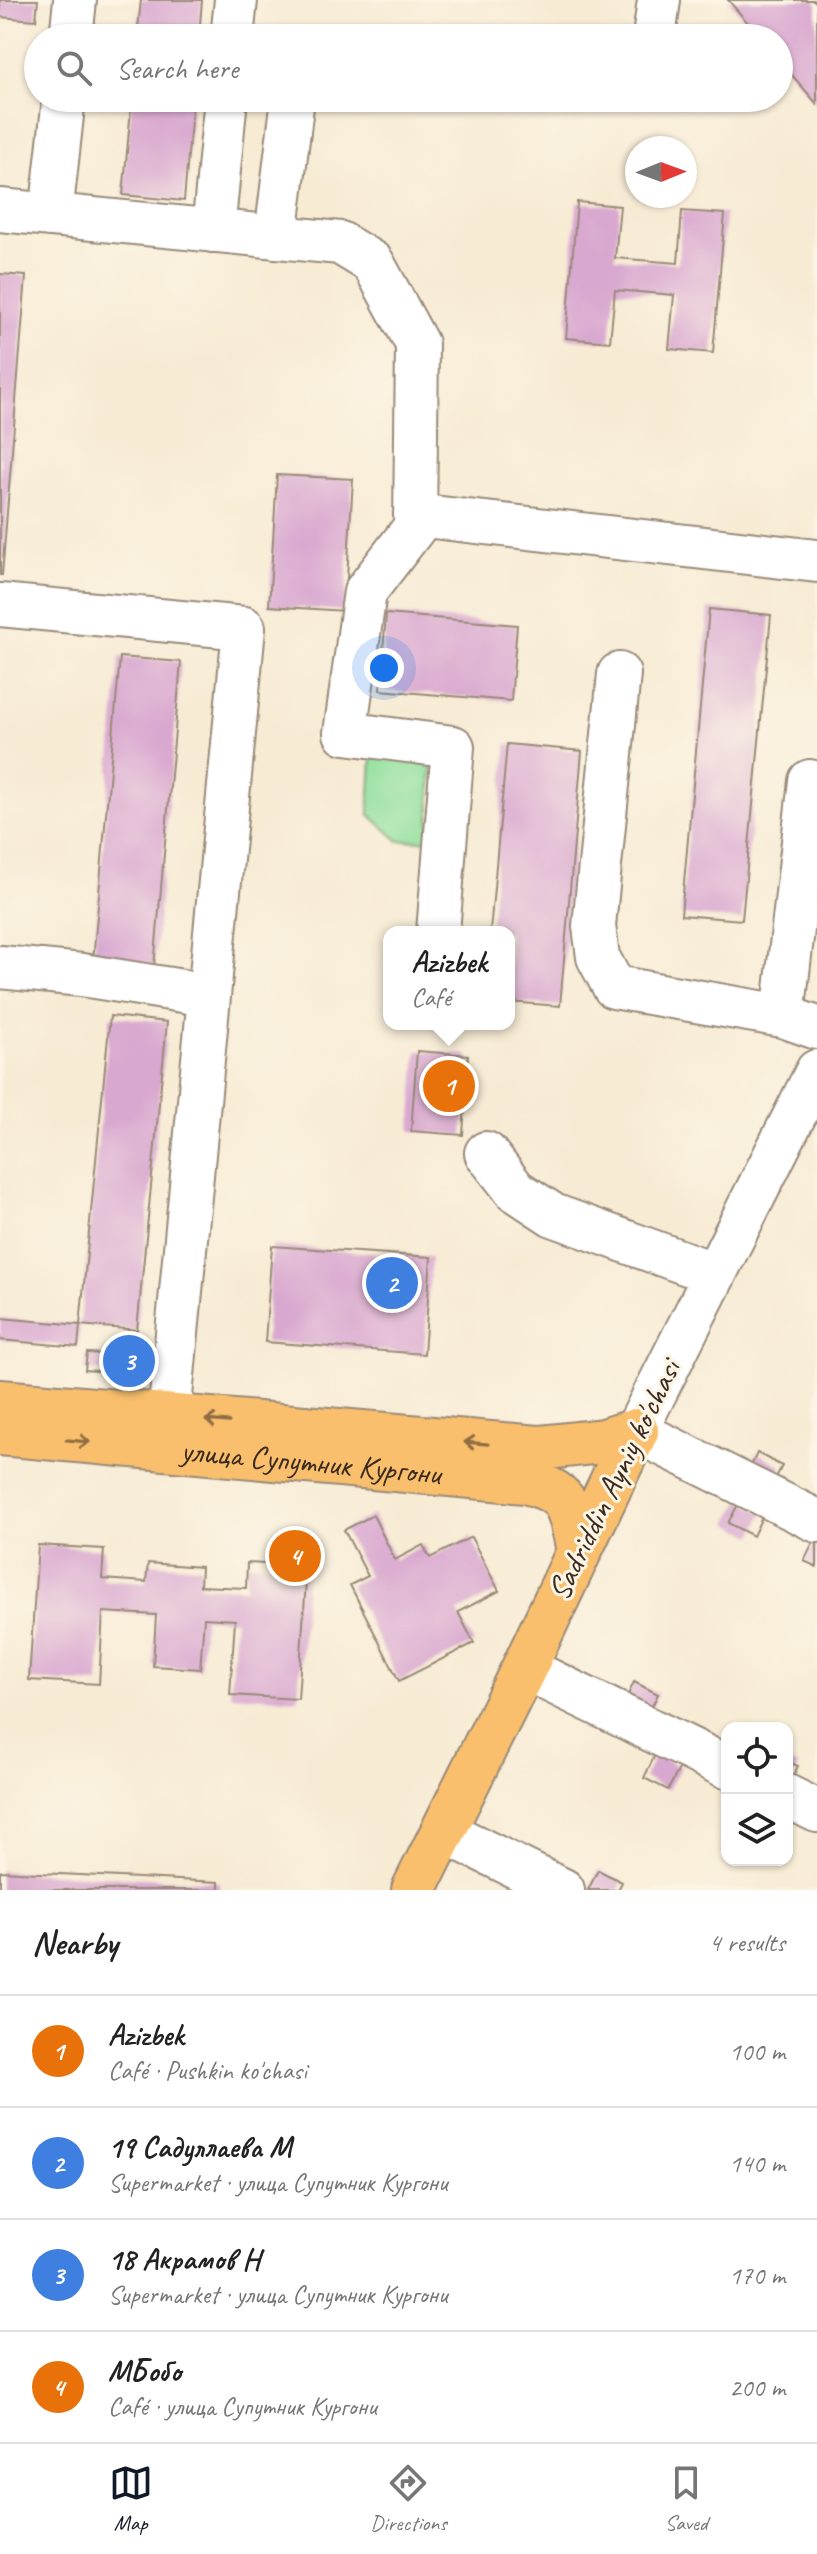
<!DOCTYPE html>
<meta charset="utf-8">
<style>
:root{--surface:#fff;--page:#f6f6f6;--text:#222;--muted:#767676;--line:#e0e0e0;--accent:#111827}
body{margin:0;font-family:Caveat,sans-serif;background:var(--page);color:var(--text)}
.controls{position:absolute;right:24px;bottom:24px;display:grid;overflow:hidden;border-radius:16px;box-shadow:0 2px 6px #0004}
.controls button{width:72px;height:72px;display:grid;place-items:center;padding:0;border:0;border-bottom:2px solid var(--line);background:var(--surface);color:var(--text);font:40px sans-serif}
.compass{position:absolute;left:625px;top:136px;width:72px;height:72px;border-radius:50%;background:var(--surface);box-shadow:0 2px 6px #0004;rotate:89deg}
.you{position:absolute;left:384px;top:668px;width:28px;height:28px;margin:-20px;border:6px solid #fff;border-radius:50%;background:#1a73e8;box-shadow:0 0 0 12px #1a73e833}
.badge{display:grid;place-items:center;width:52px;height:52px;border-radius:50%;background:var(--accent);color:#fff;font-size:26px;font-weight:700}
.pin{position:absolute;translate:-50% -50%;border:4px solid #fff;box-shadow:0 2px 8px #0006}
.popup{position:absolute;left:383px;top:926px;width:132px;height:104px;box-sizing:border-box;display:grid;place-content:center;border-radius:16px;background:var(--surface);filter:drop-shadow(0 2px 6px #0005);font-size:26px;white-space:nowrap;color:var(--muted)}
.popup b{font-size:30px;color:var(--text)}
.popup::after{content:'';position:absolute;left:50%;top:100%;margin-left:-16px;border:16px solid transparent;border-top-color:var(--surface)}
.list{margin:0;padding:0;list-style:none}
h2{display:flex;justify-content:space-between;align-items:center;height:104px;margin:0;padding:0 32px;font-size:34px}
h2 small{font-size:26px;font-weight:400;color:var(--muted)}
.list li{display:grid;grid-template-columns:52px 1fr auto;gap:24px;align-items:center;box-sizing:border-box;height:112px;padding:0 32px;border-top:2px solid var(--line)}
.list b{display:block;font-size:30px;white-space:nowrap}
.list p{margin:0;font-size:26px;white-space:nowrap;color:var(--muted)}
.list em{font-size:26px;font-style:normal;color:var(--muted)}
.icon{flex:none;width:44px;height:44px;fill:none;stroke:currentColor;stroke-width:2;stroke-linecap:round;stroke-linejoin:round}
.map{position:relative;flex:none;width:817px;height:1890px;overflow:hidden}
.search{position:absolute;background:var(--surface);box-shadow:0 2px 6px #0004;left:24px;right:24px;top:24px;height:88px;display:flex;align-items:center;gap:20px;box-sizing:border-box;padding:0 28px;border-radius:44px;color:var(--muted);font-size:30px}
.sheet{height:552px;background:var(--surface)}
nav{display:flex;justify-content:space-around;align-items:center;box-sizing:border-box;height:112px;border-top:2px solid var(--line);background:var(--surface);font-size:22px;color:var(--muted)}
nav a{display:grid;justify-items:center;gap:4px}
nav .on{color:var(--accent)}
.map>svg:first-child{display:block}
</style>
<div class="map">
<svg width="817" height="1890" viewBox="0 0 817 1890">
<rect width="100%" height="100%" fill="#fcf5e5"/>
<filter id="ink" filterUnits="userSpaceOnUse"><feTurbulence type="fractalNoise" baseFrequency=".0125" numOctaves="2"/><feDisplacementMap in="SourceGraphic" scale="16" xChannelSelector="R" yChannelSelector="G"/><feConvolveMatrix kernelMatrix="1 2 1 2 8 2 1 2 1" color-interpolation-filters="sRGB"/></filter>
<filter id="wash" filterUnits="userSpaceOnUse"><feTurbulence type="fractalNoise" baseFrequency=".006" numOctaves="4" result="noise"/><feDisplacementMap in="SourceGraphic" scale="32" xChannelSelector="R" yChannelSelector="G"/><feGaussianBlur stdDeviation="1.8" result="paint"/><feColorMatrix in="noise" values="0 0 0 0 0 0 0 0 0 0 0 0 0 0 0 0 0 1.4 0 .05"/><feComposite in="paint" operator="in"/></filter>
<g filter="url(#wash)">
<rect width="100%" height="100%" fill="#f7ebd4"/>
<polygon fill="#91e09e" stroke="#66855e" stroke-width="2" points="372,756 432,761 429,840 399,841 369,814"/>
<g id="blocks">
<g fill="#d9a8d0">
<polygon points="0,0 38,0 36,20 0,17"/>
<polygon points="141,0 202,0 199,38 137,38"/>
<polygon points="728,0 814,0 817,4 817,104 779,60 779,38 761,38"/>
<polygon points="132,98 193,98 184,201 123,195"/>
<polygon points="577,202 620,206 615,258 678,263 682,211 725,214 713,353 669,349 674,295 615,290 610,342 566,338"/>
<polygon points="0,274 26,276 2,575 0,575"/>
<polygon points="277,475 353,479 345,611 269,606"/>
<polygon points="709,609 771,615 742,920 681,915"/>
<polygon points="386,614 517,625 511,701 380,690"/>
<polygon points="120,657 181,662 154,967 93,961"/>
<polygon points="507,744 582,751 560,1006 509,1002 509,932 490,932"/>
<polygon points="110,1016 167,1022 137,1330 80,1325"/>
<polygon points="417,1051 468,1055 463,1135 411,1131"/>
<polygon points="272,1246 431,1257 424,1354 265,1342"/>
<polygon points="0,1318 80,1325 78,1347 0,1340"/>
<polygon points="87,1353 136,1356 135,1374 85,1370"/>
<polygon points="757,1453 782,1466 770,1489 746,1477"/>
<polygon points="740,1501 764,1513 753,1536 728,1523"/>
<polygon points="373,1515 395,1560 423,1545 430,1558 471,1537 499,1591 458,1612 474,1643 399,1681 350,1585 368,1576 344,1530"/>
<polygon points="817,1535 817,1567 804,1561"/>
<polygon points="38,1545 104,1549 102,1579 146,1582 148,1563 201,1567 200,1586 246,1588 247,1563 307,1566 298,1699 230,1695 235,1620 204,1618 200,1669 153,1666 156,1615 103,1612 99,1684 29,1680"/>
<polygon points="634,1682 658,1694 647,1717 623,1705"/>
<polygon points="655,1755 680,1767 668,1790 644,1778"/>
<polygon points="787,1761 798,1766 787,1788"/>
<polygon points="598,1870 622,1882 618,1890 588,1890"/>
<polygon points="0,1871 219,1882 219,1890 0,1890"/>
</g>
</g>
</g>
<g filter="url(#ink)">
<use href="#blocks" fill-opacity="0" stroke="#998a79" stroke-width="2"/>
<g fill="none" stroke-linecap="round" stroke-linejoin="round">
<g stroke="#998a79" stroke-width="46">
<g id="minor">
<polyline points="71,38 75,0"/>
<polyline points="232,38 236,0"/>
<polyline points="654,38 659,0"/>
<polyline points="0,210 340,243 373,263 417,344 415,527 365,592 345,733 453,747 438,932"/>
<polyline points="51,215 64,98"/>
<polyline points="213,231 226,98"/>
<polyline points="276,237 293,98"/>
<polyline points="415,515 817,561"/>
<polyline points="0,605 244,628 166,1449"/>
<polyline points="619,674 594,926 598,957 614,987 783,1016 817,1028"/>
<polyline points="0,967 82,975 208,995"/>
<polyline points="783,1016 810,781"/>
<polyline points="817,1071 636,1431 817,1521"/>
<polyline points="486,1153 515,1190 553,1215 715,1274"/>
<polyline points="524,1668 727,1767"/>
<polyline points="787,1796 817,1811"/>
<polyline points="443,1831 563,1890"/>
</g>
</g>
<g stroke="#998a79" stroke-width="48">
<g id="major">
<polyline points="0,1402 539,1448 603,1441 636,1431"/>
<path id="s1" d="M0,1433L525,1481C571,1493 569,1507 579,1550"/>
<polyline points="414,1890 524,1668 636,1431"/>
</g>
</g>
<use href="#minor" stroke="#fff" stroke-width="42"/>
<use href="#major" stroke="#f9bf6d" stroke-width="44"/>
</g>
<defs><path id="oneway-shaft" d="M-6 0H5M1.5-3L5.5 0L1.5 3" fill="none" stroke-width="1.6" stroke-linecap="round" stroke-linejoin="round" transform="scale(2)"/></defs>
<g stroke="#906d42">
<use href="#oneway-shaft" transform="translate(217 1421) rotate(-175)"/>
<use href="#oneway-shaft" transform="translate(78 1441) rotate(5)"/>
<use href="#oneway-shaft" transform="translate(476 1443) rotate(-175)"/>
</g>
</g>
<g text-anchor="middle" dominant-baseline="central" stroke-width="6" stroke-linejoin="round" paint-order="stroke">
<g font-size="32" fill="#3b2a1e" stroke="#fcf5e5">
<text stroke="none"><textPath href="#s1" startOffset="312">улица Супутник Кургони</textPath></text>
<text transform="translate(614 1480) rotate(-64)">Sadriddin Ayniy ko'chasi</text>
</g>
</g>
</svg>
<div class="controls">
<button><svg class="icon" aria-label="locate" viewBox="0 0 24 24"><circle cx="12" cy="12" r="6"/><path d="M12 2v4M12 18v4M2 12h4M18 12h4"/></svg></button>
<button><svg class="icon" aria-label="layers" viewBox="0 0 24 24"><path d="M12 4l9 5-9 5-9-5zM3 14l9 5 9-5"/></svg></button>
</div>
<svg class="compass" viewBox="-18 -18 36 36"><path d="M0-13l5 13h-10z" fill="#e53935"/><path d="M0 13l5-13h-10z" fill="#767676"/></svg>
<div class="you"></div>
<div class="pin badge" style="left:449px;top:1086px;background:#e8710a">1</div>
<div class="popup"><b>Azizbek</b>Café</div>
<div class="pin badge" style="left:392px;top:1283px;background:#3f7fe0">2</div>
<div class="pin badge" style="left:129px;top:1361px;background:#3f7fe0">3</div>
<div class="pin badge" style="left:295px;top:1556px;background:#e8710a">4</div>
<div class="search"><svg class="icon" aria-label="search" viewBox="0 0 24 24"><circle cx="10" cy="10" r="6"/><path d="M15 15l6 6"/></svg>Search here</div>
</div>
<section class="sheet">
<h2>Nearby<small>4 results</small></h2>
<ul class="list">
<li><span class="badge" style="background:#e8710a">1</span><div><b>Azizbek</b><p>Café · Pushkin ko'chasi</p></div><em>100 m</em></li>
<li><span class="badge" style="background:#3f7fe0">2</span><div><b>19 Садуллаева М</b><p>Supermarket · улица Супутник Кургони</p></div><em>140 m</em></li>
<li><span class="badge" style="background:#3f7fe0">3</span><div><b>18 Акрамов Н</b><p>Supermarket · улица Супутник Кургони</p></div><em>170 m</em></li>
<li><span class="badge" style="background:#e8710a">4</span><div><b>МБобо</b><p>Café · улица Супутник Кургони</p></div><em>200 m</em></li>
</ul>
</section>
<nav>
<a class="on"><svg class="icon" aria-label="map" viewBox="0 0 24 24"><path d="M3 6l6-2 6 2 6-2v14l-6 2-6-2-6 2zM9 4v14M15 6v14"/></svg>Map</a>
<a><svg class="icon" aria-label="directions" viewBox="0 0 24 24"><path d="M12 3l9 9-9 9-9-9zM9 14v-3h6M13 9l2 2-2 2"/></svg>Directions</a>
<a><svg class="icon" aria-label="saved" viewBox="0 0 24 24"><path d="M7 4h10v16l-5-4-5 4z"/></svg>Saved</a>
</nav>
